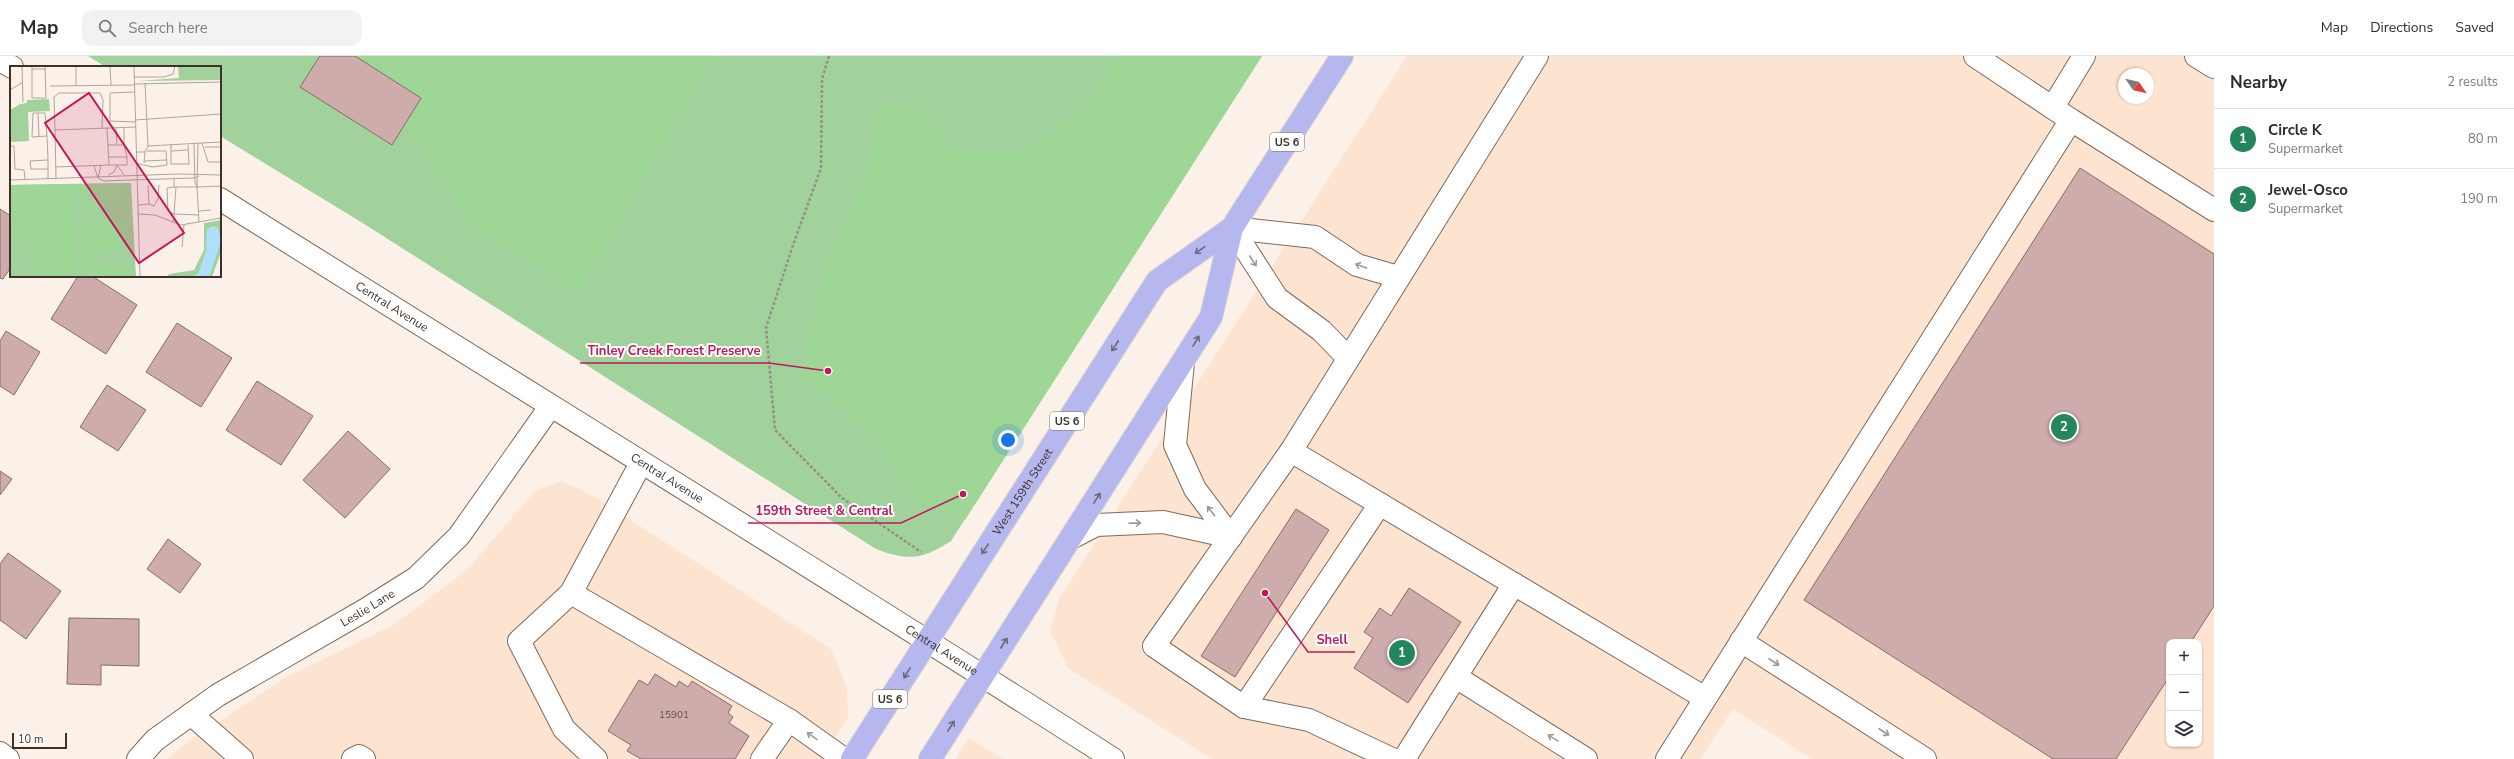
<!DOCTYPE html>
<meta charset="utf-8">
<style>
:root{--surface:#fff;--page:#f2f2f3;--text:#2b2b33;--muted:#7c7c81;--line:#e1e1e2;--accent:#25865e}
body{margin:0;font-family:"Nunito Sans",sans-serif;background:var(--page);color:var(--text)}
.controls{position:absolute;right:12px;bottom:12px;display:grid;overflow:hidden;border-radius:8px;box-shadow:0 1px 3px #0004}
.controls button{width:36px;height:36px;display:grid;place-items:center;padding:0;border:0;border-bottom:1px solid var(--line);background:var(--surface);color:var(--text);font:20px sans-serif}
.compass{position:absolute;left:2118px;top:12px;width:36px;height:36px;border-radius:50%;background:var(--surface);box-shadow:0 1px 3px #0004;rotate:124deg}
.scale{position:absolute;left:12px;bottom:10px;width:55px;box-sizing:border-box;padding-left:4px;border:2px solid #3c322b;border-top:0;font-size:11px;line-height:14px;white-space:nowrap;color:#3c322b;-webkit-text-stroke:3px #fff;paint-order:stroke}
.you{position:absolute;left:1008px;top:384px;width:14px;height:14px;margin:-10px;border:3px solid #fff;border-radius:50%;background:#1a73e8;box-shadow:0 0 0 6px #1a73e833}
.badge{display:grid;place-items:center;width:26px;height:26px;border-radius:50%;background:var(--accent);color:#fff;font-size:13px;font-weight:700}
.pin{position:absolute;translate:-50% -50%;border:2px solid #fff;box-shadow:0 1px 4px #0006}
.list{margin:0;padding:0;list-style:none}
h2{display:flex;justify-content:space-between;align-items:center;height:52px;margin:0;padding:0 16px;font-size:17px}
h2 small{font-size:13px;font-weight:400;color:var(--muted)}
.list li{display:grid;grid-template-columns:26px 1fr auto;gap:12px;align-items:center;box-sizing:border-box;height:60px;padding:0 16px;border-top:1px solid var(--line)}
.list b{display:block;font-size:15px;white-space:nowrap}
.list p{margin:0;font-size:13px;white-space:nowrap;color:var(--muted)}
.list em{font-size:13px;font-style:normal;color:var(--muted)}
.icon{flex:none;width:22px;height:22px;fill:none;stroke:currentColor;stroke-width:2;stroke-linecap:round;stroke-linejoin:round}
.map{position:relative;flex:none;width:2214px;height:703px;overflow:hidden}
header{display:flex;align-items:center;gap:24px;box-sizing:border-box;height:56px;padding:0 20px;background:var(--surface);border-bottom:1px solid var(--line)}
header strong{font-size:19px}
nav{display:flex;gap:22px;margin-inline-start:auto;font-size:14px}
.search{width:280px;height:36px;background:var(--page);display:flex;align-items:center;gap:10px;box-sizing:border-box;padding:0 14px;border-radius:12px;color:var(--muted);font-size:15px}
main{display:flex}
aside{flex:1;background:var(--surface)}
.map>svg:first-child{display:block}
</style>
<header>
<strong>Map</strong>
<div class="search"><svg class="icon" aria-label="search" viewBox="0 0 24 24"><circle cx="10" cy="10" r="6"/><path d="M15 15l6 6"/></svg>Search here</div>
<nav><a>Map</a><a>Directions</a><a>Saved</a></nav>
</header>
<main>
<div class="map">
<svg width="2214" height="703" viewBox="0 0 2214 703">
<rect width="100%" height="100%" fill="#fbf1e9"/>
<g fill="#fde4d0" fill-rule="evenodd">
<path d="M1407,0H2214V703H1812L1733,653L1700,703H1212L1068,612L1050,575L1059,543ZM2124,18H2148V42H2124ZM2169,586H2199V688H2169Z"/>
<polygon points="562,425 592,439 831,593 847,631 848,661 821,703 167,703 192,683 285,622 395,568 467,514 535,435"/>
<polygon points="969,682 1003,703 955,703"/>
</g>
<path fill="#a2d29b" d="M88,0H1262L951,485C922,504 908,505 876,493L361,166L220,80V11H106Z"/>
<g fill="#9dd695">
<polygon points="346,0 712,0 578,236 472,168 416,82 355,23"/>
<polygon points="1121,0 1262,0 965,464 920,443 878,386 802,316 824,218 869,110 879,48 924,54 954,97 1029,95 1088,48"/>
</g>
<g fill="#cdacab" stroke="#886b6a">
<polygon points="320,0 355,0 421,42 392,89 300,31"/>
<polygon points="2080,112 2214,198 2214,550 2191,586 2169,586 2169,621 2116,703 2053,703 1804,544"/>
<polygon points="0,153 11,160 11,211 3,223 0,222"/>
<polygon points="78,220 92,220 137,249 106,298 51,263"/>
<polygon points="177,267 232,302 201,351 146,316"/>
<polygon points="6,275 40,296 14,339 0,330 0,285"/>
<polygon points="257,325 313,360 281,409 226,374"/>
<polygon points="107,329 146,354 118,395 80,371"/>
<polygon points="348,375 390,413 345,462 303,424"/>
<polygon points="0,415 12,423 0,439"/>
<polygon points="1296,453 1329,474 1235,621 1201,600"/>
<polygon points="168,483 201,508 180,537 147,513"/>
<polygon points="8,497 61,535 26,583 0,564 0,508"/>
<polygon points="1409,532 1461,566 1408,647 1354,612 1373,582 1364,576 1380,552 1391,560"/>
<polygon points="69,562 139,563 139,610 101,609 101,629 67,628"/>
<polygon points="655,618 676,631 679,625 688,631 692,625 732,650 728,657 733,661 729,667 749,680 735,703 641,703 627,695 631,689 608,675 639,624 648,629"/>
</g>
<g fill="none" stroke-linecap="round" stroke-linejoin="round">
<g stroke="#806a59" stroke-width="24">
<g id="minor">
<polyline points="1537,0 1291,395 1705,642"/>
<polyline points="2196,0 2214,11"/>
<polyline points="0,4 12,11"/>
<polyline points="2053,51 2084,0"/>
<polyline points="2071,64 2214,154"/>
<path id="s1" d="M220,143C517,330 817,513 1113,703"/>
<polyline points="1232,172 1315,181 1357,209 1398,221"/>
<polyline points="1232,172 1277,242 1322,275 1348,302"/>
<polyline points="1291,395 1154,590 1244,651 1309,664 1392,703"/>
<polyline points="641,407 571,537 789,664"/>
<polyline points="1071,482 1096,469 1163,466 1231,481 1195,433 1175,389 1183,306"/>
<polyline points="571,537 519,585 564,673 596,703"/>
<polyline points="1741,585 1925,703"/>
<polyline points="1456,621 1586,703"/>
<polyline points="1244,651 1380,448"/>
<polyline points="191,658 242,703"/>
<polyline points="0,697 8,703"/>
<path id="s2" d="M138,703L155,684L218,639L365,554L416,522L459,480L550,351"/>
<polyline points="353,703 359,700 364,703"/>
<polyline points="762,703 789,664 844,703"/>
<polyline points="1404,703 1514,528"/>
<polyline points="1667,703 2071,64 1975,0"/>
</g>
</g>
<g stroke="#d4d2d0" stroke-width="24">
<g id="major">
<path id="s3" d="M852,703L1157,225L1232,172"/>
<polyline points="930,703 1211,261 1232,172 1342,0"/>
</g>
</g>
<polyline stroke="#988e87" stroke-width="2.5" stroke-dasharray="3 2" stroke-linecap="butt" points="829,0 822,23 821,112 793,189 766,272 775,374 842,442 921,496"/>
<use href="#minor" stroke="#fff" stroke-width="22"/>
<use href="#major" stroke="#b6b7ee" stroke-width="22"/>
</g>
<defs><path id="oneway-shaft" d="M-6 0H5M1.5-3L5.5 0L1.5 3" fill="none" stroke-width="1.6" stroke-linecap="round" stroke-linejoin="round"/></defs>
<g stroke="#6d6779">
<use href="#oneway-shaft" transform="translate(1200 194) rotate(145)"/>
<use href="#oneway-shaft" transform="translate(1196 285) rotate(-59)"/>
<use href="#oneway-shaft" transform="translate(1115 290) rotate(123)"/>
<use href="#oneway-shaft" transform="translate(1097 442) rotate(-58)"/>
<use href="#oneway-shaft" transform="translate(985 493) rotate(123)"/>
<use href="#oneway-shaft" transform="translate(1004 587) rotate(-57)"/>
<use href="#oneway-shaft" transform="translate(907 617) rotate(122)"/>
<use href="#oneway-shaft" transform="translate(951 670) rotate(-58)"/>
</g>
<g stroke="#9e9895">
<use href="#oneway-shaft" transform="translate(1253 205) rotate(57)"/>
<use href="#oneway-shaft" transform="translate(1361 210) rotate(-160)"/>
<use href="#oneway-shaft" transform="translate(1211 455) rotate(-128)"/>
<use href="#oneway-shaft" transform="translate(1135 467) rotate(-2)"/>
<use href="#oneway-shaft" transform="translate(1774 606) rotate(33)"/>
<use href="#oneway-shaft" transform="translate(1884 676) rotate(33)"/>
<use href="#oneway-shaft" transform="translate(812 680) rotate(-145)"/>
<use href="#oneway-shaft" transform="translate(1553 682) rotate(-148)"/>
</g>
<g text-anchor="middle" dominant-baseline="central" stroke-width="4" stroke-linejoin="round" paint-order="stroke">
<g font-size="10" fill="#60504b">
<text x="674" y="659">15901</text>
</g>
<g fill="#fff" stroke="#76706b" stroke-width="1">
<rect x="1270" y="77" width="34" height="18" rx="3"/>
<rect x="1050" y="356" width="34" height="18" rx="3"/>
<rect x="873" y="634" width="34" height="18" rx="3"/>
</g>
<g font-size="11" font-weight="bold" fill="#3c322b">
<text x="1287" y="86">US 6</text>
<text x="1067" y="365">US 6</text>
<text x="890" y="643">US 6</text>
</g>
<g font-size="12" fill="#3c322b" stroke="#fff">
<text stroke="none"><textPath href="#s1" startOffset="203">Central Avenue</textPath></text>
<text stroke="none"><textPath href="#s1" startOffset="527">Central Avenue</textPath></text>
<text stroke="none"><textPath href="#s3" startOffset="317">West 159th Street</textPath></text>
<text stroke="none"><textPath href="#s2" startOffset="276">Leslie Lane</textPath></text>
<text stroke="none"><textPath href="#s1" startOffset="851">Central Avenue</textPath></text>
</g>
</g>
<g transform="translate(10 10)">
<rect width="211" height="211" fill="#fbf1e9"/>
<path d="M168,0H211V14L128,15L169,12ZM39,33L40,45L18,46L19,75L0,76V44L10,38L17,37V34ZM121,117L126,211H0V119ZM211,154V186L202,211H157L159,208L184,204L194,184V157Z" fill="#a2d29b"/>
<path d="M118,117L115,133L95,140L91,128H63L59,141L65,162L62,211H25L23,186L14,171L0,161V119ZM83,151L90,156L95,153L120,151V160L112,180L100,184L92,183L90,189L85,192L87,200H96L102,196L120,205V211H84L85,208L68,210L71,163Z" fill="#9dd695"/>
<path d="M203,160L208,162L211,176L199,211H180L188,208L196,185L197,163Z" fill="#afdffc"/>
<path fill="none" stroke="#afa59d" stroke-width="1" d="M12,0L13,36M22,0V32H36L35,0M100,0L101,19M124,0L130,211M66,1V20M22,3H36M124,11H154L163,8L165,0M135,17L138,80M125,18L211,16M40,20L125,19M0,24L13,16M125,26L100,27V55L125,56M23,47H35L37,70L22,71ZM28,47L29,71M125,54L211,48M106,62L107,79M114,62V79M45,64L44,31L49,27H90L93,34L92,62M37,70L38,94L20,95L21,103H38M192,77L211,76M184,78L185,116L187,121M98,79H114L117,91V99H99M161,79V98H179L178,79M0,80H4L5,103L14,104L15,114M195,81H211M161,85L178,84M126,86H135L134,97M135,86L138,80L192,77L198,96H211M99,91H117M38,94V113M134,95L157,94M126,97L142,101L157,99L156,85H137M84,100L88,112M45,101L99,99L97,62M98,109L104,106L107,99L114,109M88,112L91,99M88,112L94,115L121,114L184,112L189,110M46,113L45,64L126,61M0,114L167,108L211,109M164,121H187L189,156M166,121L164,148L189,149M187,121L188,77M187,121L211,120M139,138L144,140L148,133L149,119M128,139L139,138L138,119M189,145L201,144M128,148L145,149L171,159L211,152M163,157L164,148L158,145L157,122L164,121V113M172,181L174,159"/>
<path fill="#c2185b" fill-opacity="0.15" stroke="#c2185b" stroke-width="2" d="M79,27L174,167L129,197L35,57Z"/>
<rect width="211" height="211" fill="none" stroke="#3c322b" stroke-width="2"/>
</g>
<path fill="none" stroke="#c2185b" stroke-width="1.5" d="M828 315L769 307H580M963 438L901 467H748M1265 537L1308 596H1355"/>
<g fill="#c2185b" stroke="#fff" stroke-width="1.5">
<circle cx="828" cy="315" r="4"/>
<circle cx="963" cy="438" r="4"/>
<circle cx="1265" cy="537" r="4"/>
</g>
<g font-size="13" text-anchor="middle" font-weight="bold" fill="#c2185b" stroke="#fff" stroke-width="4" stroke-linejoin="round" paint-order="stroke">
<text x="674" y="299">Tinley Creek Forest Preserve</text>
<text x="824" y="459">159th Street &amp; Central</text>
<text x="1332" y="588">Shell</text>
</g>
</svg>
<div class="controls">
<button>+</button>
<button>−</button>
<button><svg class="icon" aria-label="layers" viewBox="0 0 24 24"><path d="M12 4l9 5-9 5-9-5zM3 14l9 5 9-5"/></svg></button>
</div>
<svg class="compass" viewBox="-18 -18 36 36"><path d="M0-13l5 13h-10z" fill="#e53935"/><path d="M0 13l5-13h-10z" fill="#7c7c81"/></svg>
<div class="scale">10 m</div>
<div class="you"></div>
<div class="pin badge" style="left:1402px;top:597px">1</div>
<div class="pin badge" style="left:2064px;top:371px">2</div>
</div>
<aside>
<h2>Nearby<small>2 results</small></h2>
<ul class="list">
<li><span class="badge">1</span><div><b>Circle K</b><p>Supermarket</p></div><em>80 m</em></li>
<li><span class="badge">2</span><div><b>Jewel-Osco</b><p>Supermarket</p></div><em>190 m</em></li>
</ul>
</aside>
</main>
